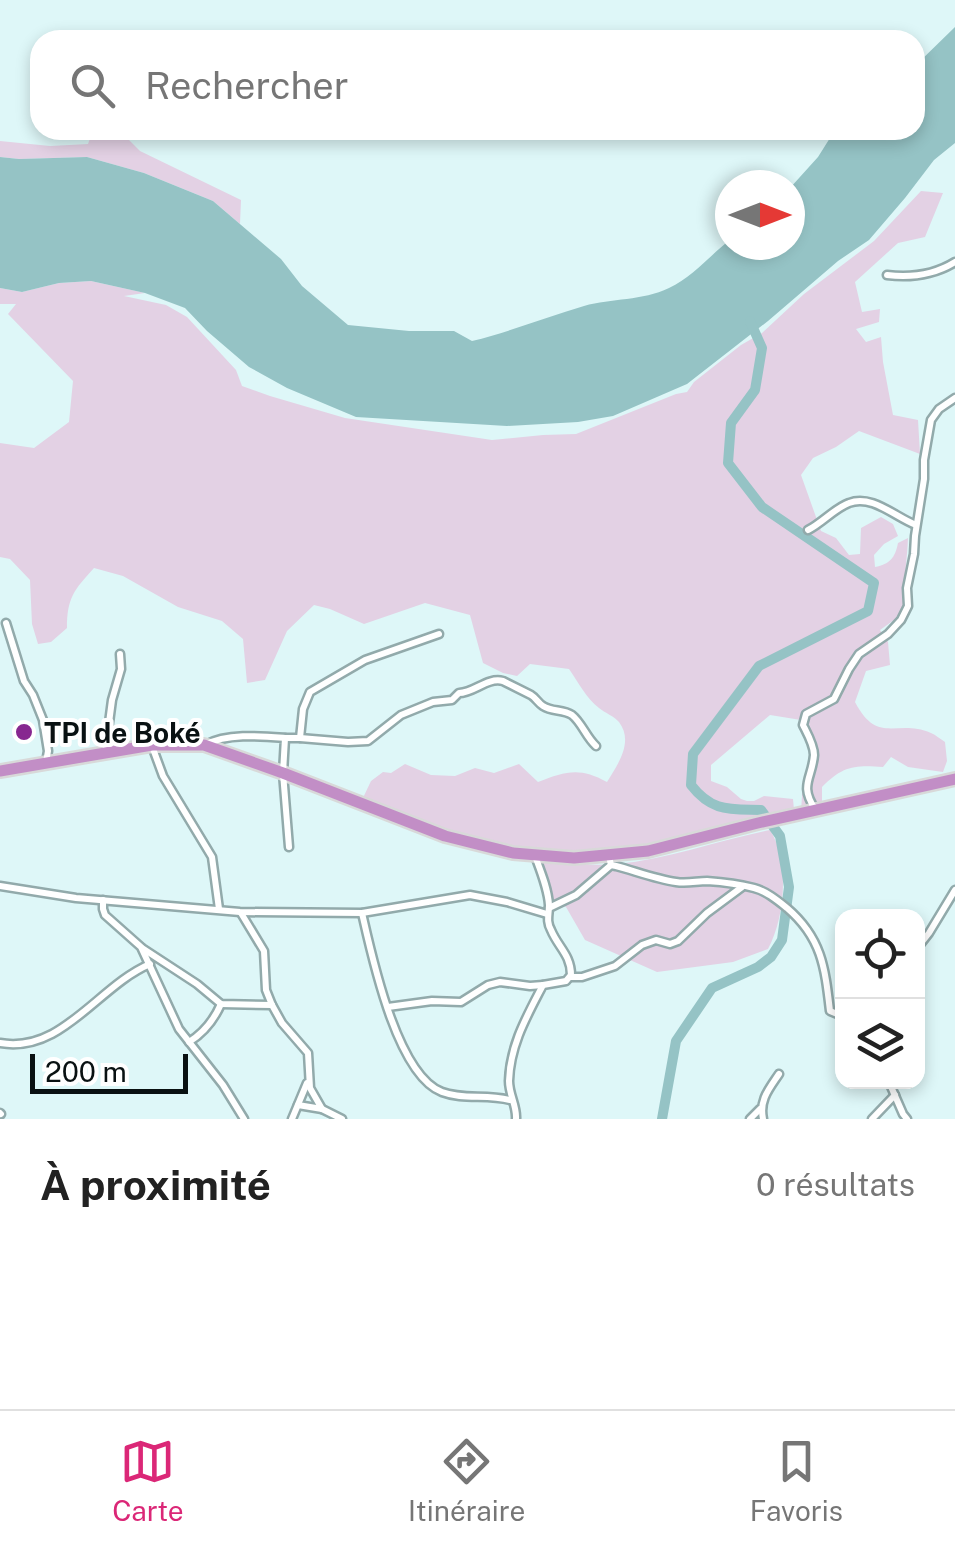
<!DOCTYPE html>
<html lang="fr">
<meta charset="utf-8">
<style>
:root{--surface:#fff;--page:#f2f2f2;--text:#222;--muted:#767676;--line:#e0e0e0;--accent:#db2777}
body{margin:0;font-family:"Public Sans",sans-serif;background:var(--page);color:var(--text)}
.controls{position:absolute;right:30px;bottom:30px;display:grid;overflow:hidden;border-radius:20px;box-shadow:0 5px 15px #0003}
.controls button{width:90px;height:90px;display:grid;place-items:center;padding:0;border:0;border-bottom:2px solid var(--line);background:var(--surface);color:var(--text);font:50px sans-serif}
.compass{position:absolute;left:715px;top:170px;width:90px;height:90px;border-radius:50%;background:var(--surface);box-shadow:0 5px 15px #0003;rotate:90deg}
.scale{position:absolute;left:30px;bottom:25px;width:158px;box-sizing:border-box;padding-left:10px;border:5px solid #091112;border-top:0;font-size:28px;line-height:35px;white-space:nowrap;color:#091112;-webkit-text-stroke:8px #fff;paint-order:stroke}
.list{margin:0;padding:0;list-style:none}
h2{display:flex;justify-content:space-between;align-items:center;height:130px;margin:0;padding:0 40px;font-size:42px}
h2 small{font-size:32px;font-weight:400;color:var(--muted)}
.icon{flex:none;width:55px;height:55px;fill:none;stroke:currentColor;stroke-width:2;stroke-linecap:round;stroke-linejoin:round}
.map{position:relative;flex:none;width:955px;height:1119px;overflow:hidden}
.search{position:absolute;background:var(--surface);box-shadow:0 5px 15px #0003;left:30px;right:30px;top:30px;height:110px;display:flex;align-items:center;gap:25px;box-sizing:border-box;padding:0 35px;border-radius:30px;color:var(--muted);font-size:38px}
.sheet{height:290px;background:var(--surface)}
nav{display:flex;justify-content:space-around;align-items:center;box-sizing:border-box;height:140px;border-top:2px solid var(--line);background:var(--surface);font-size:28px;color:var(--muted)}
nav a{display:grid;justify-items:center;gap:5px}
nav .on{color:var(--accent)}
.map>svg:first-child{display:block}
</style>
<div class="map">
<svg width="955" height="1119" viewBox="0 0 955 1119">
<rect width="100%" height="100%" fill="#def7f8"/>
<g fill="#e3d1e4">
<polygon points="93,130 119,130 140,151 241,200 240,224 213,201 144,173 87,157 19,159 0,157 0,141 50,146 88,144"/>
<path d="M921,191L943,193L925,237L898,243L855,282L862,312L880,309L879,322L856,329L866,342L881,337L883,362L893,415L918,420L920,454L859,431L836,447L813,458L801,475L821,531L836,538L849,555L860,554L861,528L881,517L893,524L898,536L884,544L874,555L875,567C890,564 895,558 898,543L908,538C907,562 903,583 905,606L894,620L880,630L888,642L890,665L866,671L855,702C878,746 897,718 931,733C936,735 940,739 945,742L947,761L943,772L908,767L891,757L883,767C854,765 843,766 822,787V808L801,812L803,780L815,759L807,712L801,720L770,715L711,765V781L727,787L741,799L747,801H754L764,796L793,799L794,810L630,851L551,854L504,845L447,830L362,800L371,781L383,772L391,773L405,764L431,775L455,776L475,768L494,773L519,764L538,782C566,771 580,767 607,782C618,764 634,742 619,722C614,716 605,713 599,708C587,699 578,682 569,669L530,664L517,676L503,673L483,663L470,615L425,603L364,624L330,609L314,605L287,631L265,680L247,683L243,639L222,621L178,607L123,576L94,568C74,590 67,598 67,628L51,642L38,644L32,624L30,580L10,559L0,557V443L34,448L69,422L73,381L8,314L16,304H0V288L22,292L59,283L91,281L145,293L124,296L166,305L187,317L236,370L242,386L270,396L345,418L492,440L543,435L576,434L676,394L687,392L694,382L741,345L762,333L804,294L874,241Z"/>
<path d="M770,830C790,861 785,918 768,949L733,962L657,972L585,940L566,907L544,895L539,862C565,863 592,866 617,864C669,859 719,840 770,830Z"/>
</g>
<path fill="#95c3c5" d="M955,27V143L934,160L905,198L869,240L838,261L768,321L687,384L613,416L578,422L507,426L356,417L287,388L249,367L207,331L185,308L145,293L91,281L59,283L22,292L0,288V157L19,159L87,157L144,173L213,201L281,259L302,286L348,325L409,331H454L472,341C510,332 546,317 584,306C612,298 642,301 669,288C693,277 709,256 730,240V245H790V188L818,157L835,130H915V66Z"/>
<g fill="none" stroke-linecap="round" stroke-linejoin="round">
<path stroke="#95c3c5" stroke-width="10" d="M662,1119L676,1041L712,988L758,967L771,957L782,940L789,887L780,836L761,810C729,809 712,812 691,785L693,754L759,666L868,611L874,583L762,507L728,463L731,423L755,390L762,348L750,321"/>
<g stroke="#92aaab" stroke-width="11">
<g id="minor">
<path d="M887,275C912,278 934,275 955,262"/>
<path d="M808,530C822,523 835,508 849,503C872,494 895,517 916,525"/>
<polyline points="6,623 24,681 33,695 43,720 48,751 46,762"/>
<polyline points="285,738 300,738 303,709 310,692 365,660 439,634"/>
<path d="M300,738L348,742L368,741L401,715L433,702L452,700L459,693C474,693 487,677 503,681C505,682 529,694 531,695C536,698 538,703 543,706C552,712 563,709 572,715C582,723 586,737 596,746"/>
<path d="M205,745C227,733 260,736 285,738L283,773L289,847"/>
<polyline points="152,746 163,776 212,857 219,909"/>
<polyline points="105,753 112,700 121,669 120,654"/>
<path d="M815,809C799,785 812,779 814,755C814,745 807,733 803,725L806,714L834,699L849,669L859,654L888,634L901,620L908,606L907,588L914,554L915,536L924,479V460L931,420L939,409L955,398"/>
<path d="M609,856L611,865L616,866C635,871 656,879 676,882C687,884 697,881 707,881C722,882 739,884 754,888C766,891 777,900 787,908C822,938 825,968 830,1011L842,1016"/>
<polyline points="0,886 76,898 240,912 362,913 470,895 507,902 547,914"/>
<polyline points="103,900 103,909 105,915 141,947 179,1029 223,1085 244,1119"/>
<polyline points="549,908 576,895 611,865"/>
<polyline points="241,913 264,951 266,990 272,1005 282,1023 308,1053 310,1088 322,1109 342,1119"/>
<path d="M362,913C372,957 397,1075 442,1092C463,1100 486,1094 510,1100"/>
<polyline points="918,947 929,933 955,890"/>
<polyline points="142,948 197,984 221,1004 272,1005"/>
<polyline points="571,977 582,977 615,966 642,945 656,940 670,944 678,941 707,913 742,887"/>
<polyline points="388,1007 432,1001 461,1002 488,985 500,982 530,986 543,985"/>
<path d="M189,1042C205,1032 214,1020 221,1004"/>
<path d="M0,1043C62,1054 98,986 150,964"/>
<polyline points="889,1082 903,1114 907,1119"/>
<polyline points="298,1105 322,1109"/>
<polyline points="0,1113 1,1114"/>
<polyline points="292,1119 307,1083"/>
<path d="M516,1119C517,1106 509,1095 509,1081C510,1045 527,1016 543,985L566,981L571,975C571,955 558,947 551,930C546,921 549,915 549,905C548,889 541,872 535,856"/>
<polyline points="750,1119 760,1109"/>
<path d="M763,1119C759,1100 769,1089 779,1074"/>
<polyline points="872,1119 895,1095"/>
</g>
</g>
<g stroke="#d8d9d9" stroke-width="16">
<polyline id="trunk" points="0,771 152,745 204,745 283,773 445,836 513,853 574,858 648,851 758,823 955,779"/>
</g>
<use href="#minor" stroke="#fff" stroke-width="6"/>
<use href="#trunk" stroke="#c28ec6" stroke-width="11"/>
</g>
<circle fill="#872790" stroke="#fff" stroke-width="4" cx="24" cy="732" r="10"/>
<g text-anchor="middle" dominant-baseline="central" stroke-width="8" stroke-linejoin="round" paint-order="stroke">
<g font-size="28" font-weight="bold" fill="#091112" stroke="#fff" text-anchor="start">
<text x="44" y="732">TPI de Boké</text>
</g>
</g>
</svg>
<div class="controls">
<button><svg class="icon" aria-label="locate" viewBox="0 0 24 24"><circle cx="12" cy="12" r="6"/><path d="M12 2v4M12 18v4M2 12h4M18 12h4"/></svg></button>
<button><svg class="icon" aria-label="layers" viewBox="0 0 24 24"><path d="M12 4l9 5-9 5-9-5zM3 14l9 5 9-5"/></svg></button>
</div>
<svg class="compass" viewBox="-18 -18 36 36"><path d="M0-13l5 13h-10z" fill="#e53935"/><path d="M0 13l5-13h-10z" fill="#767676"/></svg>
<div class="scale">200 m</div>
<div class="search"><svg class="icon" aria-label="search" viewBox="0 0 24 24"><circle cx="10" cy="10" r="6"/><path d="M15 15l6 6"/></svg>Rechercher</div>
</div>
<section class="sheet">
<h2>À proximité<small>0 résultats</small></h2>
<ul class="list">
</ul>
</section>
<nav>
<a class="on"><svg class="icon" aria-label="map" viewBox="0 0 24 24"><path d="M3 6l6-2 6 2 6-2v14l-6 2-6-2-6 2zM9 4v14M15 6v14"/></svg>Carte</a>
<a><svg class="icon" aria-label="directions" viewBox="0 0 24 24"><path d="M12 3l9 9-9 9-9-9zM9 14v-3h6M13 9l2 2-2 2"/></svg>Itinéraire</a>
<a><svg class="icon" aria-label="saved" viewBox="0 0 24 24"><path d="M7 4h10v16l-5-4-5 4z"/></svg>Favoris</a>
</nav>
